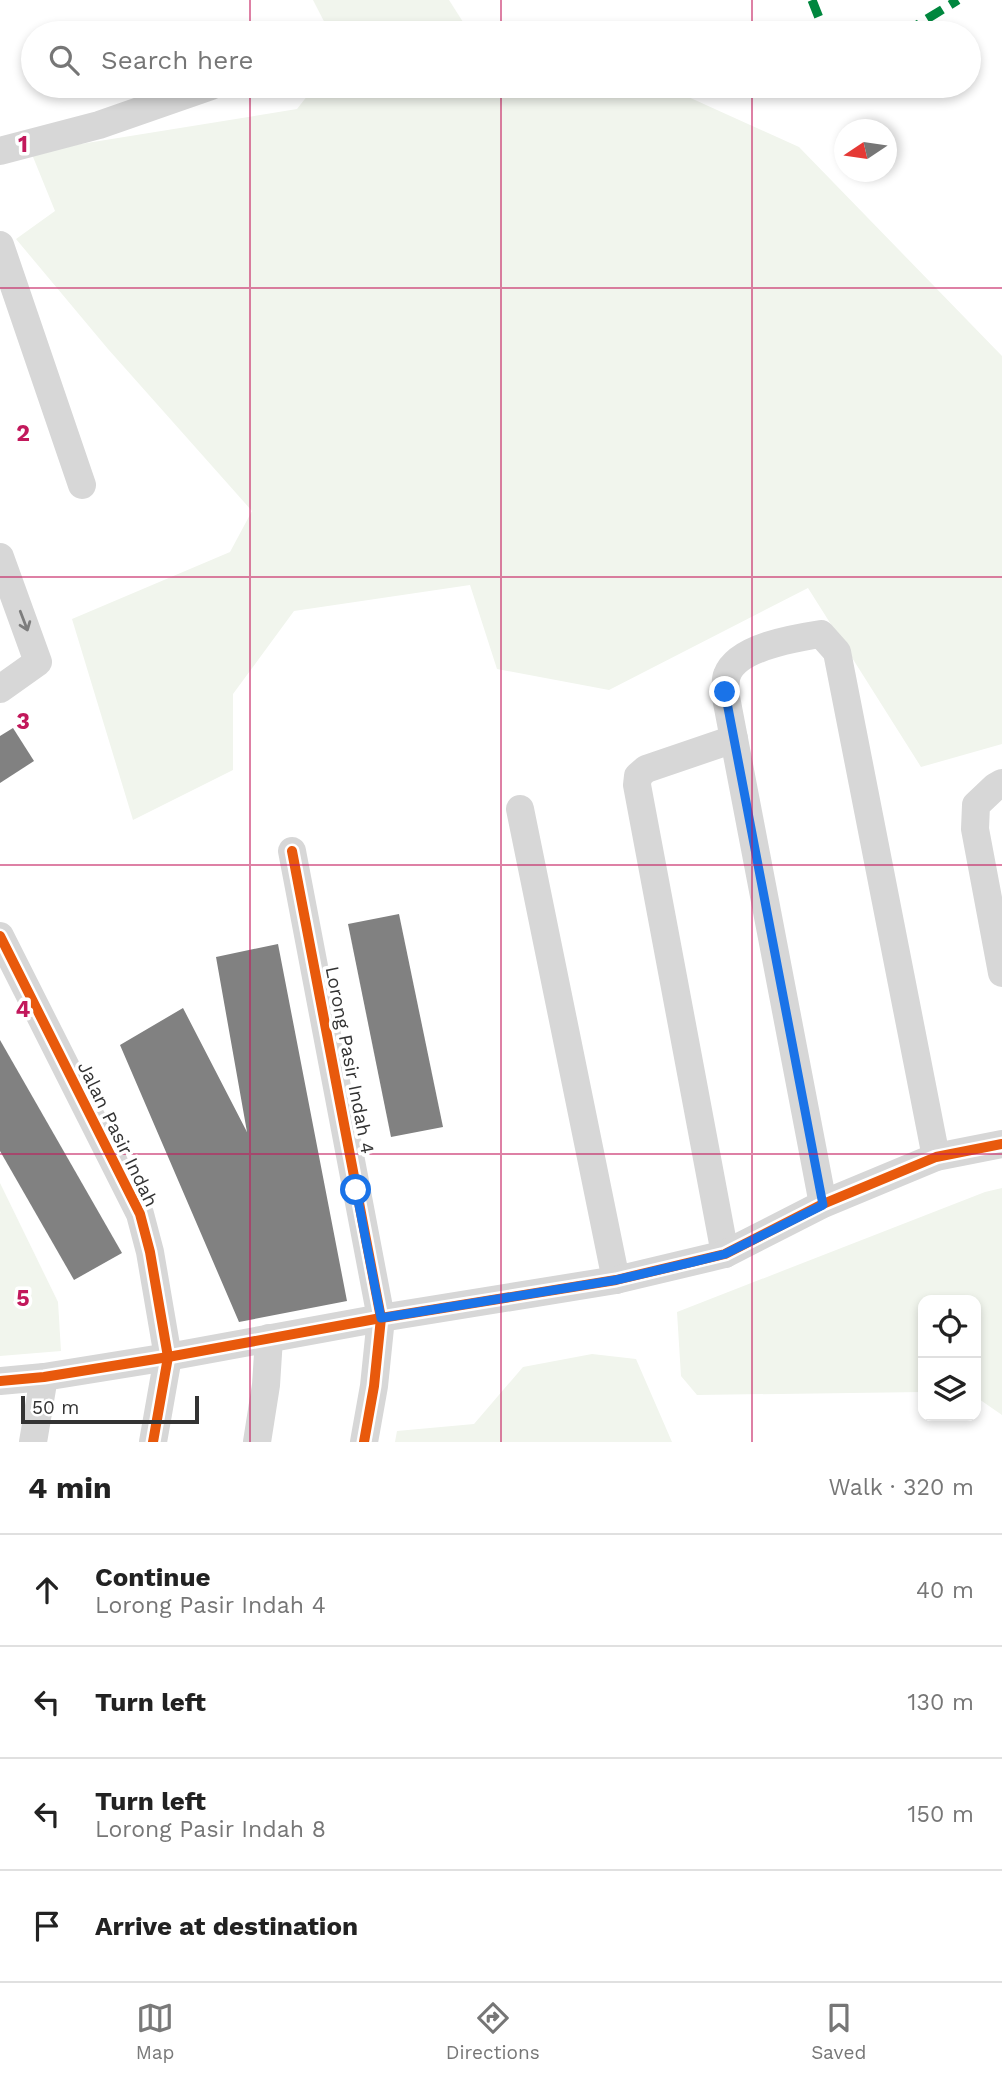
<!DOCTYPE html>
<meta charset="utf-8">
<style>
:root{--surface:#fff;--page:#f2f2f2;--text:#222;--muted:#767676;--line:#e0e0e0;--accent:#7a7a7a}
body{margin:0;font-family:"Work Sans",sans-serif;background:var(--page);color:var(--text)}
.controls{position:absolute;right:21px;bottom:21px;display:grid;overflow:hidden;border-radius:14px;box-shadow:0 4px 10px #0003}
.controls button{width:63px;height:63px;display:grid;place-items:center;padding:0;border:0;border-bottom:2px solid var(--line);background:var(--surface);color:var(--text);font:35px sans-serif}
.compass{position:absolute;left:834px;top:119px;width:63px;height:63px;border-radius:50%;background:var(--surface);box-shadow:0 4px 10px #0003;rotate:257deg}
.scale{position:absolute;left:21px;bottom:18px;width:178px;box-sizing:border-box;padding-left:7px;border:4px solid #333;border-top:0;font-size:19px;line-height:24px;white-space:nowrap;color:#333;-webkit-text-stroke:5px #fff;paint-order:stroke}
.stop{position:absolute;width:21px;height:21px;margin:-16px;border:5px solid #1a73e8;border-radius:50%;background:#fff}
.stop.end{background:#1a73e8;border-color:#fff;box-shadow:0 2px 7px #0008}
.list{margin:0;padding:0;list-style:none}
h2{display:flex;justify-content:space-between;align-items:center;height:91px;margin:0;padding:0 28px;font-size:30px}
h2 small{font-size:23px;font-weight:400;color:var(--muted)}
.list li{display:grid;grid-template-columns:46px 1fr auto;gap:21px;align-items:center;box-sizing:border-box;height:112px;padding:0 28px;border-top:2px solid var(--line)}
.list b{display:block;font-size:26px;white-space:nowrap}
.list p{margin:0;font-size:23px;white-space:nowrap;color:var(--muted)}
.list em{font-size:23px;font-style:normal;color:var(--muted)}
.icon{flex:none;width:38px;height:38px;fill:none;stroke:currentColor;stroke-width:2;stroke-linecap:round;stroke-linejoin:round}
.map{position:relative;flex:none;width:1002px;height:1442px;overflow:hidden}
.search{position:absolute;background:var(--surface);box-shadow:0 4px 10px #0003;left:21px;right:21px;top:21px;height:77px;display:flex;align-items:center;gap:18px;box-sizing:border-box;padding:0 24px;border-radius:38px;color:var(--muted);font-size:26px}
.sheet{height:539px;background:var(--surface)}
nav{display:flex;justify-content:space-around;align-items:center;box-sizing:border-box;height:98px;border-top:2px solid var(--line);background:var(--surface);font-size:19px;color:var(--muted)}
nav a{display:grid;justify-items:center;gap:4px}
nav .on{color:var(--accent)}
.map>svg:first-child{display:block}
</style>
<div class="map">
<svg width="1002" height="1442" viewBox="0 0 1002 1442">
<rect width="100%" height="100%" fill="#fff"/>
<g fill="#f1f5ed">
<polygon points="313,0 449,0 470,33 330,33"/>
<polygon points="315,86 664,86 799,147 1002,356 1002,744 921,767 808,588 609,690 497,669 470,585 294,611 233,694 233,770 133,820 72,619 230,552 252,511 108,349 16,239 55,211 31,152 297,109"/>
<polygon points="0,1183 58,1302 61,1351 0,1356"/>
<polygon points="1002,1188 1002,1415 976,1397 976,1300 923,1300 923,1392 697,1395 681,1376 677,1312 985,1192"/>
<polygon points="592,1354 636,1359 672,1442 395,1442 397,1431 474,1424 523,1367"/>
</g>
<g fill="#818181">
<polygon points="13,728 34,761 0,783 0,736"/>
<polygon points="399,914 443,1127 391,1137 348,924"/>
<polygon points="278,944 347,1301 239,1322 120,1045 183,1008 247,1132 216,957"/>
<polygon points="0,1040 122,1253 74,1280 0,1151"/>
</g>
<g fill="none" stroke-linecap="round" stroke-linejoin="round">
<g stroke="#d7d7d7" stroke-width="28">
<polyline points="0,151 99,125 211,86"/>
<polyline points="0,245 82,485"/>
<polyline points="0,557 38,662 0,689"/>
<polyline points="1002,783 995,787 976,805 975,829 1002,973"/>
<polyline points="520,809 616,1280"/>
<polyline points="292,851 381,1318 374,1386 364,1442"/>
<polyline points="0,936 140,1214 150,1252 168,1357 153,1442"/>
<path d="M823,1204L725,692C726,687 725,680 727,675C737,647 795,638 821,634L837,652L936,1157"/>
<polyline points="725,1254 637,785 638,776 646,769 734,739"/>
<polyline points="0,1381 44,1377 168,1357 381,1318 616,1280 725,1254 823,1204 936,1157 1002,1144"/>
<polyline points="33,1442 44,1377"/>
<polyline points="257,1442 266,1385 269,1338"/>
</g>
<g stroke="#00873e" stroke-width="9" stroke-dasharray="18 9" stroke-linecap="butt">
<polyline points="812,0 825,33"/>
<polyline points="904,33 958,0"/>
</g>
<g stroke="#fff" stroke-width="15">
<g id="cycleway">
<polyline points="292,851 381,1318 374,1386 364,1442"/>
<polyline points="0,936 140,1214 150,1252 168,1357 153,1442"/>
<polyline points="0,1381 44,1377 168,1357 381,1318 616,1280 725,1254 823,1204 936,1157 1002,1144"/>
</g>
</g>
<use href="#cycleway" stroke="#e8590c" stroke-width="10"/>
</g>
<defs><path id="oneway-shaft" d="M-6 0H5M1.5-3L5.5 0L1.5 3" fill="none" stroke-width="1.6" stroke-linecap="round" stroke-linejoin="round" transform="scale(1.75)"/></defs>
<use stroke="#7d7d7d" href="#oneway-shaft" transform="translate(24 621) rotate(69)"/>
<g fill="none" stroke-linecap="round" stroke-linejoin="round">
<polyline stroke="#1a73e8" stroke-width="9" points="356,1190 381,1318 616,1280 693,1262 725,1254 823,1205 725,692"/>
</g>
<path fill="none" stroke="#c2185b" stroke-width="2" stroke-opacity="0.55" d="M250,0V33M501,0V33M752,0V33M250,86V1442M501,86V1442M752,86V1442M0,288H1002M0,577H1002M0,865H1002M0,1154H1002"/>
<g text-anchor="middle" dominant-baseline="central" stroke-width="7" stroke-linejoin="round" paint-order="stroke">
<g font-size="19" fill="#333" stroke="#fff">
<text transform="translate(350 1060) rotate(79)">Lorong Pasir Indah 4</text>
<text transform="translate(118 1134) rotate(64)">Jalan Pasir Indah</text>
</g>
</g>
<g font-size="23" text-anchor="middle" font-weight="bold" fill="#c2185b" stroke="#fff" stroke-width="7" stroke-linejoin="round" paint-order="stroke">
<text x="23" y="152">1</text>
<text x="23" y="441">2</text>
<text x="23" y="729">3</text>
<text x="23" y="1017">4</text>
<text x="23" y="1306">5</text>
</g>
</svg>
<div class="controls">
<button><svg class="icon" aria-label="locate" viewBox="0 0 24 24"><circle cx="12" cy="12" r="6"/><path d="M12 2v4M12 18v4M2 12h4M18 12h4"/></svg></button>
<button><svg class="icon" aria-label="layers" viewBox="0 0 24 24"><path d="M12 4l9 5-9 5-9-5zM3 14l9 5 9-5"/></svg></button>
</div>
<svg class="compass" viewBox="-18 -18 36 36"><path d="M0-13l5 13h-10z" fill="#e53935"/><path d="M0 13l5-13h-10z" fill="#767676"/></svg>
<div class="scale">50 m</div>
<div class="stop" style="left:356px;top:1190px"></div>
<div class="stop end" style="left:725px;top:692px"></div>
<div class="search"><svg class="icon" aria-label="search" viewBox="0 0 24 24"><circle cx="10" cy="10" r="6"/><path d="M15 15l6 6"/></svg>Search here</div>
</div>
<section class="sheet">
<h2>4 min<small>Walk · 320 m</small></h2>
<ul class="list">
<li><svg class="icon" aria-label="ahead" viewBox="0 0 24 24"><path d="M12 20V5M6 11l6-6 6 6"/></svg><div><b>Continue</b><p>Lorong Pasir Indah 4</p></div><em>40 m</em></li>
<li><svg class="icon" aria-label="left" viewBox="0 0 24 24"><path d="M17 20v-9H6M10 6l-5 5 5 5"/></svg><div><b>Turn left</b></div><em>130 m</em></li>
<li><svg class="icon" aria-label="left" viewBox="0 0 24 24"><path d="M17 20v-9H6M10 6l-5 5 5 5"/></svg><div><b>Turn left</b><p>Lorong Pasir Indah 8</p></div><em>150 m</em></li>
<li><svg class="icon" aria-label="arrive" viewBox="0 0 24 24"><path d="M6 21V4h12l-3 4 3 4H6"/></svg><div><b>Arrive at destination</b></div></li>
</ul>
</section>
<nav>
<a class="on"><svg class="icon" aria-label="map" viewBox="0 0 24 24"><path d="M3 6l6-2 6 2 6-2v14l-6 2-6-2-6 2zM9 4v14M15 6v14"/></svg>Map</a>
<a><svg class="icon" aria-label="directions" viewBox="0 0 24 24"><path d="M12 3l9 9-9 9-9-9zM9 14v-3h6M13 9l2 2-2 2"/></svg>Directions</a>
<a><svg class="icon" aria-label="saved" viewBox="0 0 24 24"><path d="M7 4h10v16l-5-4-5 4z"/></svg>Saved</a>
</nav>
